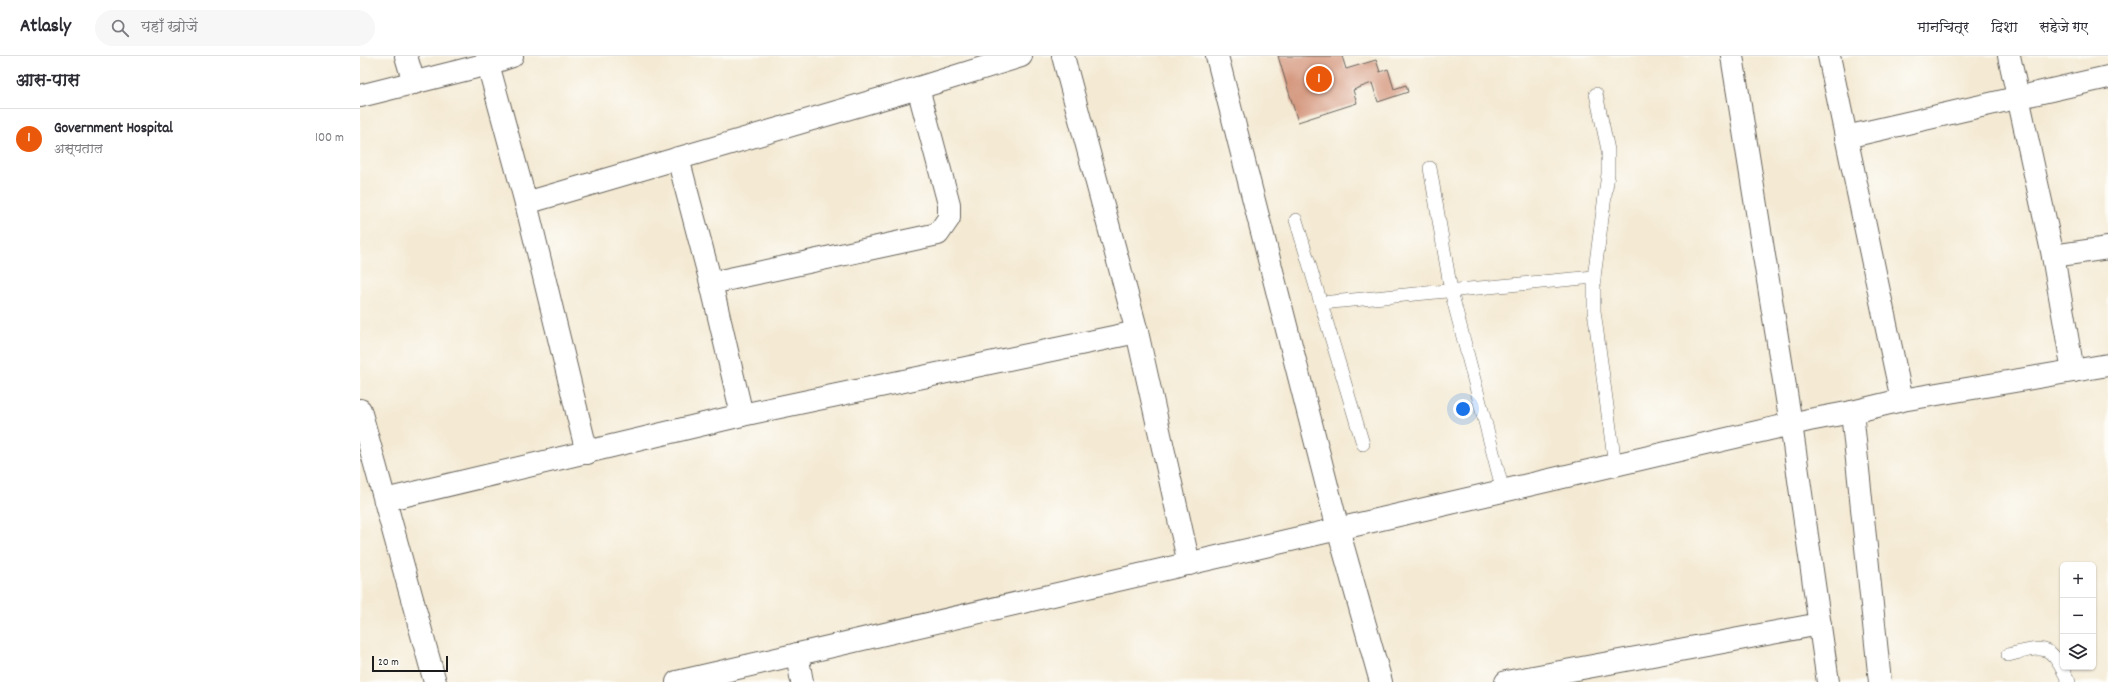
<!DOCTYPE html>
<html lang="hi">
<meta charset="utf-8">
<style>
:root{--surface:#fff;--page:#f7f7f7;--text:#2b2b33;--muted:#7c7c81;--line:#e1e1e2;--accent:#ea580c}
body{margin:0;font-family:Dekko,"Playpen Sans Deva",sans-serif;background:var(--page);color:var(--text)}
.controls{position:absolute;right:12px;bottom:12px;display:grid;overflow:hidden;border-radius:6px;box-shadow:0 1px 3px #0004}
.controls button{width:36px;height:36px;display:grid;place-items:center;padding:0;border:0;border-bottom:1px solid var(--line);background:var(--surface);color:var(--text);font:20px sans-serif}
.scale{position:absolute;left:12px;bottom:10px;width:76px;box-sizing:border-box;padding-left:4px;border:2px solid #1c1c1c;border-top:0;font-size:11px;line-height:14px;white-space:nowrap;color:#1c1c1c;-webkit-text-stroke:3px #fdfcf7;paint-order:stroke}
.you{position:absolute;left:1103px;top:353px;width:14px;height:14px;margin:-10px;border:3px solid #fff;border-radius:50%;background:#1a73e8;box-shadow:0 0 0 6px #1a73e833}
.badge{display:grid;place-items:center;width:26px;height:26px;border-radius:50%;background:var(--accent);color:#fff;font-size:13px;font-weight:700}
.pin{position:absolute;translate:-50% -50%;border:2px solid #fff;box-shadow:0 1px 4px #0006}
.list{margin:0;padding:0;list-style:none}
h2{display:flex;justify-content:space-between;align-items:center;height:52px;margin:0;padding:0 16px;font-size:17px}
h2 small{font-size:13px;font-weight:400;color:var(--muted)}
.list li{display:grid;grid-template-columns:26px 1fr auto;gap:12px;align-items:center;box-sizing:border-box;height:60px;padding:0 16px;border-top:1px solid var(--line)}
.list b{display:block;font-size:15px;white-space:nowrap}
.list p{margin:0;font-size:13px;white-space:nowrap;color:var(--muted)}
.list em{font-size:13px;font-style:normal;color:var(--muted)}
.icon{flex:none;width:22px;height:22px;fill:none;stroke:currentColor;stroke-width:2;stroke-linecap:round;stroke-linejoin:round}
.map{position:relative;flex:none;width:1748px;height:626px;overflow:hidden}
header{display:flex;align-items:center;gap:24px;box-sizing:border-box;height:56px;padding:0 20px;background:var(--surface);border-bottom:1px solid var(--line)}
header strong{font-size:19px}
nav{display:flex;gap:22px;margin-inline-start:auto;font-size:14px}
.search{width:280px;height:36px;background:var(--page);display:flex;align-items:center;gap:10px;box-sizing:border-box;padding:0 14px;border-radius:22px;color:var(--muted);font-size:15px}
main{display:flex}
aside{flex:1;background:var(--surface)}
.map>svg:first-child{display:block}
</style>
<header>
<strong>Atlasly</strong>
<div class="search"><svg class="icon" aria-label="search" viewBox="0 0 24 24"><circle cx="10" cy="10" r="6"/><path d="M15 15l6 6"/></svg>यहाँ खोजें</div>
<nav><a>मानचित्र</a><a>दिशा</a><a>सहेजे गए</a></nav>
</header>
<main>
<aside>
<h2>आस-पास<small></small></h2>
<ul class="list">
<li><span class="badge">1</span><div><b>Government Hospital</b><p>अस्पताल</p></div><em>100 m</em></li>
</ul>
</aside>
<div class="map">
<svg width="1748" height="626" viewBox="0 0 1748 626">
<rect width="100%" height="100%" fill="#fdfcf7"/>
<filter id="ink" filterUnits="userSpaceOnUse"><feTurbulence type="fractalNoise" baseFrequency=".025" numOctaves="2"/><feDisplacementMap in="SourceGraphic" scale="8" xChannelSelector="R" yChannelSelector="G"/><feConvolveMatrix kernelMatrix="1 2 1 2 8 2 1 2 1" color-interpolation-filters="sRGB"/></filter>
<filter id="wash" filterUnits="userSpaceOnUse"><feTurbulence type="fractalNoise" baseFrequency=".012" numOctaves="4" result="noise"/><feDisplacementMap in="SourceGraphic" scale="16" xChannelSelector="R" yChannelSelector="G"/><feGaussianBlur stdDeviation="0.9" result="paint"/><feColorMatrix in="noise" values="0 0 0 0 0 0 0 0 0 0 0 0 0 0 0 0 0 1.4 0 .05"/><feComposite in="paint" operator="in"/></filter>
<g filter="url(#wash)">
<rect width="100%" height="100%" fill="#f4ead4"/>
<g id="blocks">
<polygon fill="#d59980" points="918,0 982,0 986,13 1016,4 1020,16 1028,13 1034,33 1046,29 1048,36 1018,46 1012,27 993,34 997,47 938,66"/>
</g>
</g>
<g filter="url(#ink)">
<use href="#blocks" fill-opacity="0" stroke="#68645c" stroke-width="1"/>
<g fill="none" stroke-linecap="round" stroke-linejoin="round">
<g stroke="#68645c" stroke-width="14">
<g id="lane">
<polyline points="1236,38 1248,94 1248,118 1234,221 1234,255 1255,409"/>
<polyline points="1070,112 1091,235 1143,435"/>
<polyline points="936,164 1003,388"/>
<polyline points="961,247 1234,221"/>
<path d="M1648,599C1688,589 1690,588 1709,626"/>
</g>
</g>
<g stroke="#68645c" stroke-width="24">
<g id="street">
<polyline points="46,0 54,27"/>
<polyline points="703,0 777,276 829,508"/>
<polyline points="857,0 978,473 1021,626"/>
<polyline points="1372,0 1431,368 1468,626"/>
<polyline points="1469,0 1542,344"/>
<polyline points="1649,0 1693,200 1713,315"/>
<polyline points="128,8 166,147 227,397"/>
<polyline points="0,40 128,8 152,0"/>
<polyline points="1486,81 1748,21"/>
<polyline points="318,102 351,227 382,359"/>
<polyline points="166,147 558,32 661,0"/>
<polyline points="1693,200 1748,192"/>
<polyline points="351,227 578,178 589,162 589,148 558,32"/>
<polyline points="0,354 75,626"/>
<polyline points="1492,356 1520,626"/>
<polyline points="25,444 382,359 777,276"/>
<polyline points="437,598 442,626"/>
<polyline points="317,626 1449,364 1492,356 1542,344 1748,309"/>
<polyline points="1146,626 1460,568"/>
</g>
</g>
<use href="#lane" stroke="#fff" stroke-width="13"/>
<use href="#street" stroke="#fff" stroke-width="22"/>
</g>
</g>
</svg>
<div class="controls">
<button>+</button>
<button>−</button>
<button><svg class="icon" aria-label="layers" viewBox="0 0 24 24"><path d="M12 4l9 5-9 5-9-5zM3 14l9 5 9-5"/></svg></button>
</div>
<div class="scale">20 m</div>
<div class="you"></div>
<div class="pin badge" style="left:959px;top:23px">1</div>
</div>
</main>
